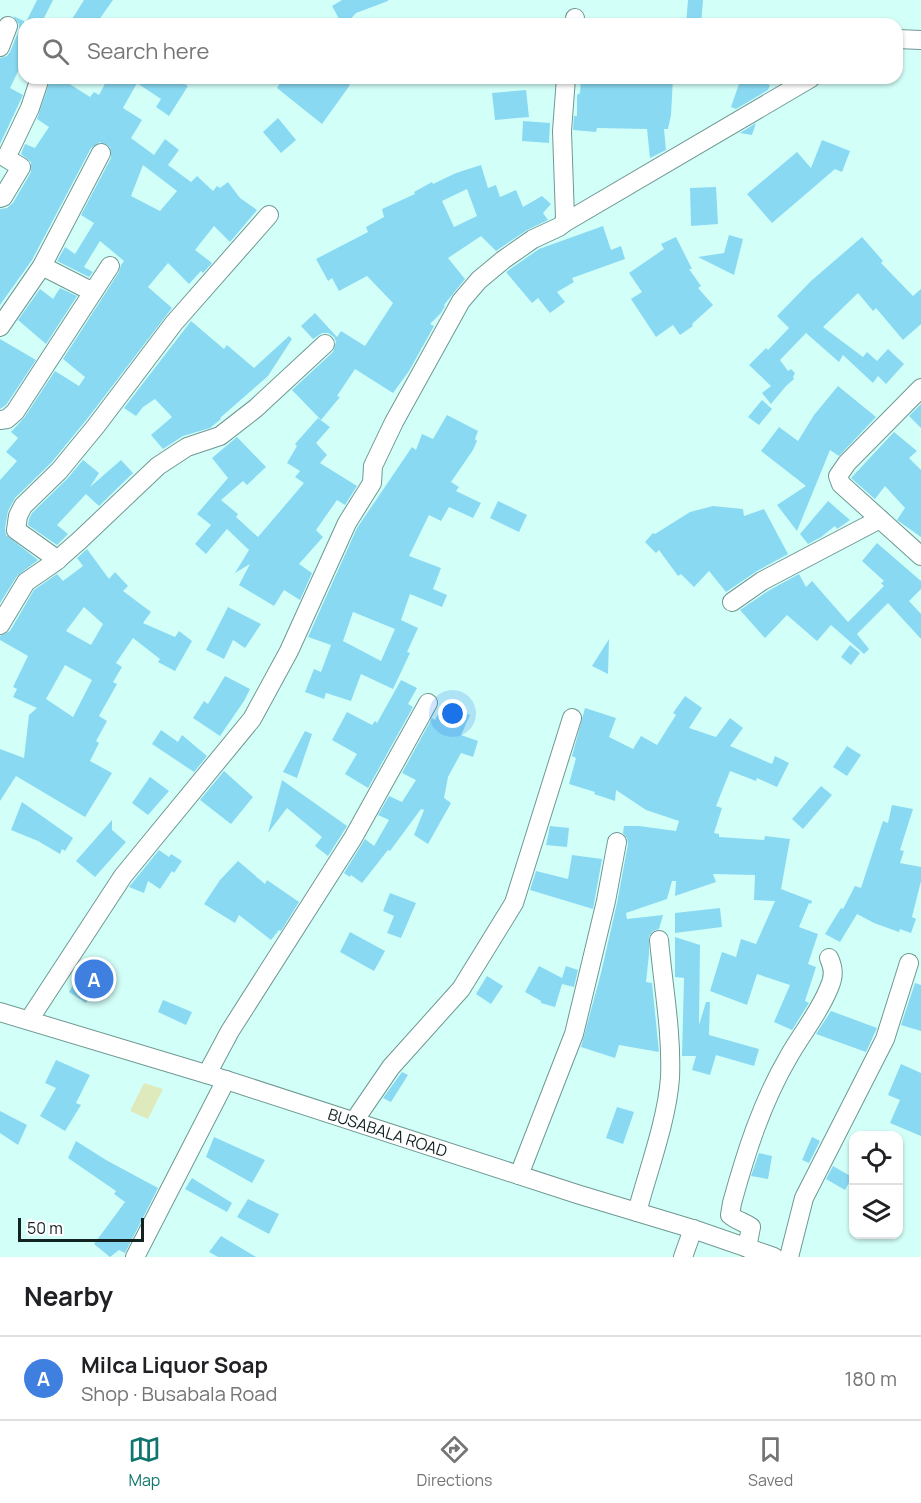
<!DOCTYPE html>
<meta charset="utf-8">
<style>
:root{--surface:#fff;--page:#f2f2f2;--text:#202124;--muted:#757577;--line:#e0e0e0;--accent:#0f766e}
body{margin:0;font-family:Manrope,sans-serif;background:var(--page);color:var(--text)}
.controls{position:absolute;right:18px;bottom:18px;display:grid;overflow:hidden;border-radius:12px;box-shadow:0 2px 4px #0004}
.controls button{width:54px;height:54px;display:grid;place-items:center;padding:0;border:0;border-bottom:2px solid var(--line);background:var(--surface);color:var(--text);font:30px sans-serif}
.scale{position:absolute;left:18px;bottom:15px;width:126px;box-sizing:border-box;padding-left:6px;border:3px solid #122321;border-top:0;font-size:16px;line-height:21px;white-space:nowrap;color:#122321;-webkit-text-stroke:4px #fff;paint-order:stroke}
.you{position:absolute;left:453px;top:714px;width:21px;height:21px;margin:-15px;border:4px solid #fff;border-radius:50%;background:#1a73e8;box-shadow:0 0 0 9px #1a73e833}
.badge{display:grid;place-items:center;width:39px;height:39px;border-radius:50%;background:var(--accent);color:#fff;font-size:20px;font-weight:700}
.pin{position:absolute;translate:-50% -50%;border:3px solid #fff;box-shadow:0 2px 6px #0006}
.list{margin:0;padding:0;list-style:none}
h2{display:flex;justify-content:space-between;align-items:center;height:78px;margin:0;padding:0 24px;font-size:26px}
h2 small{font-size:20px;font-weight:400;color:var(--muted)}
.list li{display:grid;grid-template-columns:39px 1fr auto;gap:18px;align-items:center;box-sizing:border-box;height:84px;padding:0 24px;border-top:2px solid var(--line)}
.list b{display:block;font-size:22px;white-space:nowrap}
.list p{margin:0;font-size:20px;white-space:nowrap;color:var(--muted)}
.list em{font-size:20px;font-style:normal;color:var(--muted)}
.icon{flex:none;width:33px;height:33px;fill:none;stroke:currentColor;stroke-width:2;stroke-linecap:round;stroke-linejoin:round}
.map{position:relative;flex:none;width:921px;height:1257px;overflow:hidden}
.search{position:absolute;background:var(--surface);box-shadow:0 2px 4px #0004;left:18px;right:18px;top:18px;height:66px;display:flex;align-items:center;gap:15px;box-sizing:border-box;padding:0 21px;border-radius:18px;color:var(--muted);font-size:22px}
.sheet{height:162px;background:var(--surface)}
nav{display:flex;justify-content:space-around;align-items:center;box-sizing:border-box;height:84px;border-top:2px solid var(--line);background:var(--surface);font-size:16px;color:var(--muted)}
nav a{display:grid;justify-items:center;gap:3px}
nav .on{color:var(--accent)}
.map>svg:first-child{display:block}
</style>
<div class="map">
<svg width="921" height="1257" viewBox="0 0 921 1257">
<rect width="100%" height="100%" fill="#d3fff9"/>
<polygon fill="#deeabc" points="144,1083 163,1089 148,1119 130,1111"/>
<g fill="#8ad9f3" fill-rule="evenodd">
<polygon points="37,0 53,0 41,24 25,24"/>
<polygon points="84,0 113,0 96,24 69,24"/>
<polygon points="342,0 388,0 388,1 356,13 346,24 342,24 332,6"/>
<polygon points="688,0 703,0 701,24 686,24"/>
<polygon points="13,16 24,21 24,59 10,88 23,95 0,144 0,58 7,56 10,52 19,30 19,24"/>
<path d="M51,78H71L68,83L90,97L94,92L99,95L108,78H176L188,86L169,116L156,107L161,99L137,83L123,108L142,120L131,138L154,155L165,139L179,150L168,165L191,182L197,176L213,191L217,186L220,188L228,182L240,198L257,210L230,242L214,226L195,250L212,263L203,273L201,271L189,284L168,263L148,287L172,308L87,419L51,463L15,498L8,511L5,528L6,535L38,560L17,576L0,603V480L17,461L6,452L18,438L11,432L24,418L55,371L79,386L85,377L63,359L119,272L121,265L124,261L100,241L84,267L93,272L89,277L57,261L65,247L75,254L94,223L81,215L111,158L110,147L100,142L91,148L32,260L0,305V209L7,208L13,203L31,172V162L21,154L25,144L35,148L49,127L37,119ZM143,165L177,191L160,211L131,196Z"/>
<polygon points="283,78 352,78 347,83 350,85 322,124 277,88"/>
<polygon points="581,78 673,78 671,115 668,129 664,129 666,150 650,158 647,129 597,128 596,132 573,130 574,116 577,116 577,95 580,93"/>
<polygon points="741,78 749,78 770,85 768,90 736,109 731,107"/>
<polygon points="526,90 529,117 495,120 492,93"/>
<polygon points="278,118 296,140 281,153 263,132"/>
<polygon points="523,121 550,123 549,143 522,141"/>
<polygon points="756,123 752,135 740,133"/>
<polygon points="822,140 850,151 842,172 835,169 772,223 747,194 797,152 811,168"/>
<path d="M481,165L488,188L496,185L500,197L516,190L523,207L542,196L551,204L543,213L548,220L527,230L496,251L481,236L448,258L465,279L444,305L445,306L441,313L430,324L434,326L409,371L393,393L355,369L337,396L340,397L321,420L292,390L333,352L336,342L334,337L328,333H322L313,339L301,326L315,313L337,337L341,331L365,346L393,303L367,276L339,291L332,278L328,281L316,259L368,232L366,227L384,217L382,209L415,194L414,192L432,182L433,184L456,173ZM467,189L477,216L454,227L442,201Z"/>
<polygon points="716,187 718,224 691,226 690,188"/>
<polygon points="603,226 611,250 621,246 625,259 572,278 574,282 557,292 565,302 550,313 538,298 532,303 506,272 539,249"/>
<polygon points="729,235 743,239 734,275 698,257 724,253"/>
<polygon points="676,237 692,269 689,269 701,286 698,288 713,305 692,324 693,326 680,335 673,325 656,337 631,299 642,292 629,273 664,249 661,244"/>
<polygon points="862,237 883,261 881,263 913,296 921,289 921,324 903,340 876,308 873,311 858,293 823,327 863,357 867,352 877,361 888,349 904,364 886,384 878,376 873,383 843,355 839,362 806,333 780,360 788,371 791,369 795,373 793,377 794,379 786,386 771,404 762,393 771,386 749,365 766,348 768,350 789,328 777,316 811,281"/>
<polygon points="60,288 77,296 46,344 18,320 40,289 53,299"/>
<polygon points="191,321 224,349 227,345 254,368 289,336 292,339 268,376 220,418 221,419 210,428 183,436 163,449 151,435 172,417 155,399 143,407 136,416 124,408"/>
<polygon points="0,339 36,360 6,405 0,409"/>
<polygon points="838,386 876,417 839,456 830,450 797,531 777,505 806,486 761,451 779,427 798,441 814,415"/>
<polygon points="762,400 772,409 759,425 748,417"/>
<polygon points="921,404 921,428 909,416"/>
<path d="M447,415L478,431L475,439L477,441L473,450L451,482L459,487L456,491L481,503L473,518L449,507L441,521L429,515L409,556L441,568L433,589L447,595L442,607L410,594L401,620L418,628L407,652L410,653L393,689L361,674L351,701L326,693L324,699L305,692L314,669L321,672L331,645L308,637L357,528L412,447L416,450L422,434L433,439ZM353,612L395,629L381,661L343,641Z"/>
<polygon points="318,418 330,427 316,443 327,455 320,463 357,486 345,505 337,500 316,530 323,537 299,564 312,573 300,600 284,590 274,606 239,585 250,564 235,573 249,550 227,529 206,554 195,544 211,525 197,514 228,478 212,458 237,437 266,467 247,485 243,481 221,500 238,514 236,517 258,537 304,483 295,477 300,471 287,463 297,446 295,444"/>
<polygon points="894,432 917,451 909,458 921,470 921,537 897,520 905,508 885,486 875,499 851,478"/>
<polygon points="83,460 99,473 90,487 121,460 133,473 99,506 86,494 57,525 68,534 57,545 28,525 29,519 32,513 67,479"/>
<polygon points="498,501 527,515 519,532 490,518"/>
<polygon points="828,501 850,520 837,529 835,526 821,537 808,544 800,534"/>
<polygon points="713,506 743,509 744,516 764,509 788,554 757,571 726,592 709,571 694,587 681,574 678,576 659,550 656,553 645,542 653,533 655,534 690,512"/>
<polygon points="877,543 921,581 921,589 909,601 921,614 921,639 888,603 857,634 869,649 864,654 831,625 817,641 787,615 765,638 740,610 768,591 799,574 806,587 812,581 848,622 884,586 881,583 884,581 862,561"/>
<path d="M87,549L109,579L115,572L128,586L123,591L151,612L143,623L175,637L179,631L192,641L175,671L158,662L160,659L133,638L116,663L122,667L113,682L117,684L99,716L107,721L96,741L99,743L90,761L112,773L85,817L16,776L0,801V749L24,758L29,715L37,708L13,697L17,689L13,687L28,656L0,640V636L10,631L34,590L57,574L63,581L83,566L77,558ZM84,607L103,624L91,645L66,631ZM65,665L92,680L73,717L46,699Z"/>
<polygon points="228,607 261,624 245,648 233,640 224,659 206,650"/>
<polygon points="609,639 608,674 592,666"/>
<polygon points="850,645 860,653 851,665 841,657"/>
<polygon points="225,676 250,689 244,701 220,736 193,718 204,701 208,704"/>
<polygon points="401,680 417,688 408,704 413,707 368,788 345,774 357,754 332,740 347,712 372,725 375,721 377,723"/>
<polygon points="685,696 702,708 689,728 716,737 730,718 743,728 730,746 772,764 775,756 789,763 777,787 757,778 756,781 730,771 716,806 722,808 714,833 719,834 719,837 764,840 765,836 790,839 781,889 812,901 811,904 809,903 799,927 818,934 808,964 816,967 805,1001 809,1003 792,1030 774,1022 790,985 757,974 747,1005 710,991 722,952 736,957 741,939 756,944 775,901 754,900 755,875 713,874 716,882 675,896 676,881 672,881 667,899 626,913 627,919 663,915 659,929 653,931 649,936 649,954 646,982 652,983 659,1052 619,1045 615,1058 581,1047 601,973 617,903 628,844 627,838 623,833 624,826 639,826 676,831 679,821 646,810 616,790 615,801 594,794 595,792 569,784 576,758 572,756 585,708 616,718 609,737 633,749 641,736 657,745 676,715 673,713"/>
<polygon points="443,703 470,715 461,735 478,741 473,757 461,753 448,777 444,798 451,803 428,844 414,835 424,810 421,809 390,851 388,850 362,883 351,875 350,877 344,873 365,839 374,846 389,820 378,815 389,796 402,802 416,780 402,773 432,718 435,720"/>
<polygon points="161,730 178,742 182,735 207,756 194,772 152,744"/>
<polygon points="305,731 312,734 297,778 283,772"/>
<polygon points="847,746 861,755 847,776 833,767"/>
<polygon points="224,771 253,797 231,824 200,800"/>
<polygon points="150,777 169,791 148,815 132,803"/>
<polygon points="282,780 347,826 328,856 315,846 322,837 287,808 268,833"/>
<polygon points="821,786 832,795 803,829 792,819"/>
<polygon points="22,802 73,838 65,851 62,849 60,854 38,841 11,830"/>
<polygon points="892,805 913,809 900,850 904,851 900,863 921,867 921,881 912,917 916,919 911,933 900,929 899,932 874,923 857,914 840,942 825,934 841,908 843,909 855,886 861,888 883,821 888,823"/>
<polygon points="112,820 112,830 126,842 95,877 76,861"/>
<polygon points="550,826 569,828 567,847 546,845"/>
<polygon points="159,850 169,857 171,854 182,861 174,873 172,871 160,889 148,881 144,893 129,887"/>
<polygon points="572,855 602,859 593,909 530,890 536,871 568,879"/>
<polygon points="238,861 265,884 267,880 299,902 281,931 279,930 271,940 239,915 235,923 204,904 220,880"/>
<polygon points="390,893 416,903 401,938 387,933 394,916 383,911"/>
<polygon points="720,908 722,927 675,933 675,913"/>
<polygon points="350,932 385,951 374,971 340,952"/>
<polygon points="675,937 700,945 699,1025 706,1002 710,1002 709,1035 759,1049 754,1066 716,1055 710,1075 692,1070 696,1056 682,1056 684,978 675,977"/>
<polygon points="539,966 562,978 566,966 578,970 574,987 562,984 555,1007 541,1003 541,1001 525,992"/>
<polygon points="78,976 97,985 86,1003 69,992"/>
<polygon points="487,976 503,986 491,1004 476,994"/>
<polygon points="915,983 921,985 921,1031 901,1025"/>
<polygon points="163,1000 192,1012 186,1025 158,1012"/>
<polygon points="831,1011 877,1028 866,1052 816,1034"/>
<polygon points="56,1060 90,1075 76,1103 81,1105 65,1131 40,1116 56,1088 45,1083"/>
<polygon points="901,1064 921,1073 921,1136 890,1123 900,1100 888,1095"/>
<polygon points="402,1072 408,1075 391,1102 383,1098"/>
<polygon points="617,1107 634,1112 623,1144 606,1138"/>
<polygon points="0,1111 27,1125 18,1145 0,1133"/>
<polygon points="214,1137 265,1160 252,1183 206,1157"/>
<polygon points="812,1137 820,1141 809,1163 802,1160"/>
<polygon points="76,1141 106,1160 158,1188 125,1253 119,1250 110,1257 94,1244 125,1202 114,1194 116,1191 68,1158"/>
<polygon points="759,1153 772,1156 768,1179 751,1176"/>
<polygon points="833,1166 852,1177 845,1190 826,1179"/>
<polygon points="192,1178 232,1203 227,1212 185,1189"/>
<polygon points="248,1199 279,1214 269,1234 237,1217"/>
<polygon points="221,1236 256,1257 218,1257 209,1252"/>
</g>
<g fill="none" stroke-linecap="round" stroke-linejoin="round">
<g stroke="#6f9893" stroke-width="20">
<g id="minor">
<polyline points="574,24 575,18"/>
<polyline points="897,39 921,40"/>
<polyline points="0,47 8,26"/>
<polyline points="0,198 3,197 21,167 6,158 30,108 40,78"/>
<polyline points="564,223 565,218 562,131 566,78"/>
<polyline points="42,266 93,292"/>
<polyline points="0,327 42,266 101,153"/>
<polyline points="921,388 847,463 838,476 841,484 921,556"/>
<polyline points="0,420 7,419 15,412 110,266"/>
<polyline points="58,560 16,530 18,516 23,506 59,471 96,426 174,323 269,215"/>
<polyline points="732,602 762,581 880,519"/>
<polyline points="0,625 26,582 55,562 80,540 158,466 187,447 220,436 256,408 325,344"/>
<path id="s1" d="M0,1012L226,1080L577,1194L693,1229L774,1257"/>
<polyline points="29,1020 123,876 252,719 289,651 347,523 372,483 373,466 394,422 461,301 479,280 503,260 533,239 559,227 564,223 811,78"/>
<polyline points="207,1074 230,1031 353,838 428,703"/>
<polyline points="354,1121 391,1067 461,989 514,903 572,718"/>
<polyline points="519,1175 574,1034 606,901 617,842"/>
<path d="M637,1212C648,1171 667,1120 670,1078C672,1032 663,985 659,940"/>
<path d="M747,1248L751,1227C744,1222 737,1221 730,1215L732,1203C746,1152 762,1102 789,1056C802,1033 819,1013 829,988C834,977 834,969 829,958"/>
<polyline points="135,1257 226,1080"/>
<polyline points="683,1257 693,1229"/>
<polyline points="789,1257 804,1198 885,1039 909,963"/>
</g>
</g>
<use href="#minor" stroke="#fff" stroke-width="18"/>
</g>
<g text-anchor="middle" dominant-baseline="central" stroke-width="4.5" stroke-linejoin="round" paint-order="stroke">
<g font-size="16" fill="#122321" stroke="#fff">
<text stroke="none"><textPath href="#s1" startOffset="406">BUSABALA ROAD</textPath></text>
</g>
</g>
</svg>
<div class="controls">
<button><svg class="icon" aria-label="locate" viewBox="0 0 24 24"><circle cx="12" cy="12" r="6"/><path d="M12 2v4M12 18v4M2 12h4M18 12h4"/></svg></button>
<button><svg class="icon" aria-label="layers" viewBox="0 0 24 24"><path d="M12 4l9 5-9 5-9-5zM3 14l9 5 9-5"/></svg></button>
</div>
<div class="scale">50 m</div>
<div class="you"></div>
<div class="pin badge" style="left:94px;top:979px;background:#3f7fe0">A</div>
<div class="search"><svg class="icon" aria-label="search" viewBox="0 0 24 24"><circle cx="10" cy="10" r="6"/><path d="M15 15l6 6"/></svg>Search here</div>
</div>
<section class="sheet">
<h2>Nearby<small></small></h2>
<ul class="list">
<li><span class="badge" style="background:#3f7fe0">A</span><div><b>Milca Liquor Soap</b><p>Shop · Busabala Road</p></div><em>180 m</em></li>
</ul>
</section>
<nav>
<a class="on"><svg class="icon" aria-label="map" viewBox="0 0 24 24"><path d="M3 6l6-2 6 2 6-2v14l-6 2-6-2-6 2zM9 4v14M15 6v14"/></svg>Map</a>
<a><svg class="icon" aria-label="directions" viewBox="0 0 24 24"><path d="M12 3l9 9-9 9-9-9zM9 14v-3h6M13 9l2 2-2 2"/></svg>Directions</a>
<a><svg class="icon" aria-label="saved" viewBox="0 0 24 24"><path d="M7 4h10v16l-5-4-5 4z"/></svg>Saved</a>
</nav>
